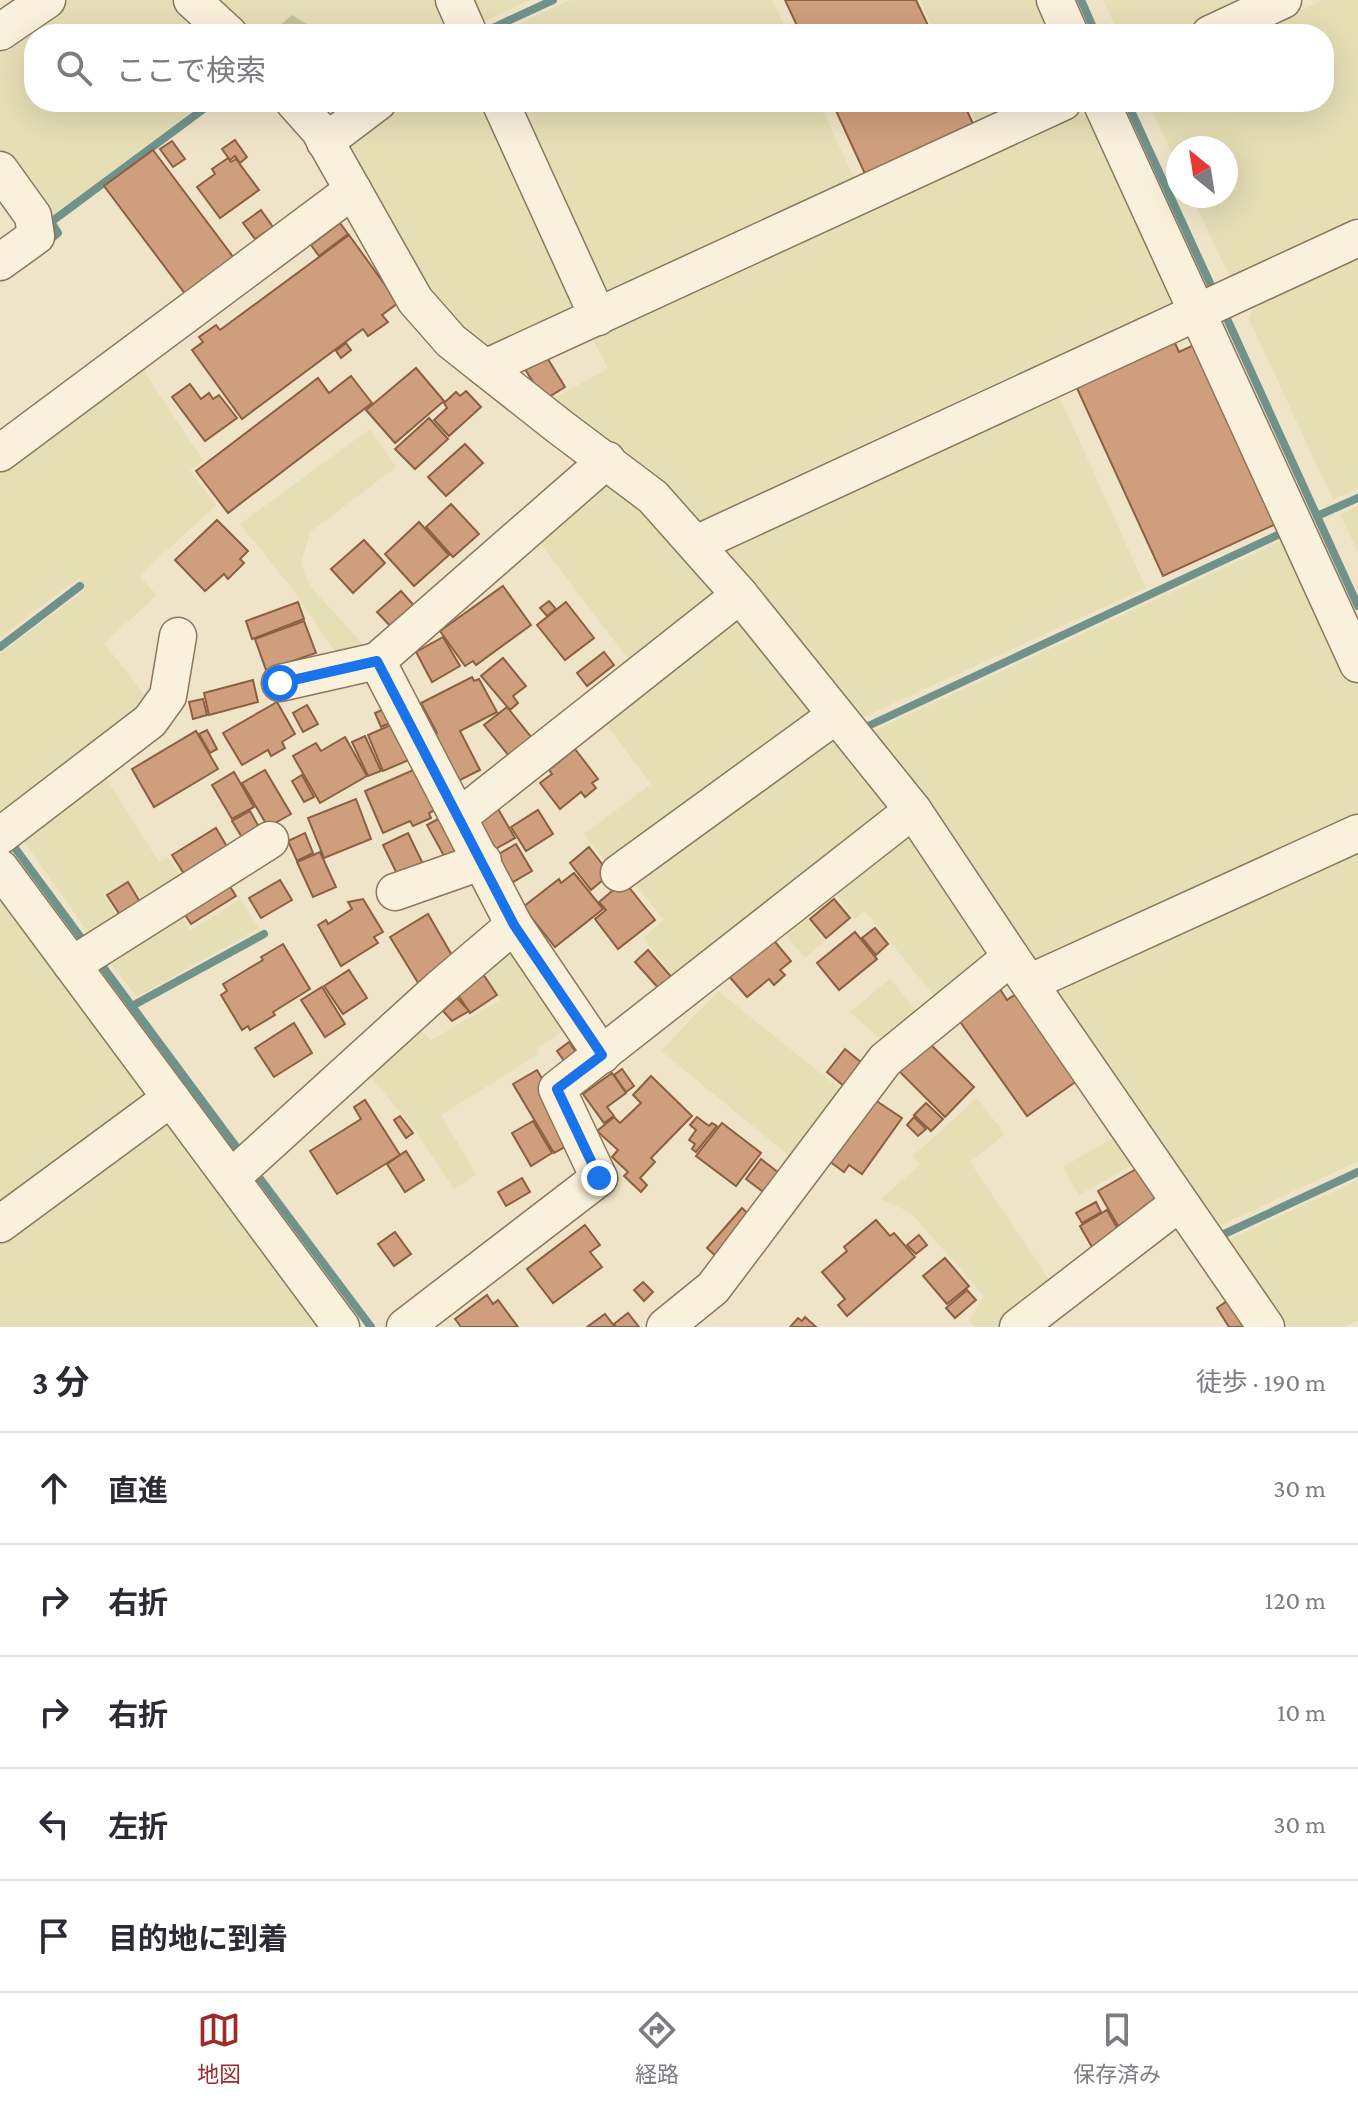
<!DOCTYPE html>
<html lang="ja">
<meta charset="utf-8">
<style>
:root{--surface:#fff;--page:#f7f7f7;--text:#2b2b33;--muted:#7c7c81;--line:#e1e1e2;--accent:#9e2a2b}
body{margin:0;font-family:"Crimson Pro","Noto Sans JP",serif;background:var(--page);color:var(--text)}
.compass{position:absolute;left:1166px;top:136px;width:72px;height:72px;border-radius:50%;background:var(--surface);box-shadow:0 8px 32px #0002;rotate:330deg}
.stop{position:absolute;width:24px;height:24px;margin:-18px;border:6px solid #1a73e8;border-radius:50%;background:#fff}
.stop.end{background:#1a73e8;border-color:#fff;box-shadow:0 2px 8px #0008}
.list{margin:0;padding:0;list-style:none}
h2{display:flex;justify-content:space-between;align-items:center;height:104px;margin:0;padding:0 32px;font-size:34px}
h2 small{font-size:26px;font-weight:400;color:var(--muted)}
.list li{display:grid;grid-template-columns:52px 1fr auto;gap:24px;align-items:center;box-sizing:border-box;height:112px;padding:0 32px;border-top:2px solid var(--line)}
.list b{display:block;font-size:30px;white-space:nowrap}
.list em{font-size:26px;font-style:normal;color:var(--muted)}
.icon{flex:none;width:44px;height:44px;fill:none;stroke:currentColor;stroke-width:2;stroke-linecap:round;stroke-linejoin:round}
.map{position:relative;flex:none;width:1358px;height:1327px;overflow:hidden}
.search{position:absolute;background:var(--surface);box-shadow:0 8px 32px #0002;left:24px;right:24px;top:24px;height:88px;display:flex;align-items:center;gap:20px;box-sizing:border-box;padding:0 28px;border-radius:32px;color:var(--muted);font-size:30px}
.sheet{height:664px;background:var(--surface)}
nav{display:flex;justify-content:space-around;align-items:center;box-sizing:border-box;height:112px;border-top:2px solid var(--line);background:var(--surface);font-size:22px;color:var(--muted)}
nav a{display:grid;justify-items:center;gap:4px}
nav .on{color:var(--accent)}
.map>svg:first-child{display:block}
</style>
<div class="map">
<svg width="1358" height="1327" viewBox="0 0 1358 1327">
<rect width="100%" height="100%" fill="#f0e4c8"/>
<g fill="#e6deb5">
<polygon points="63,0 173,0 209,34 34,34 34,102 205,102 46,220 0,158 0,43"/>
<polygon points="205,0 438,0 453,34 323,34 292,15 270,34 244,34"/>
<polygon points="463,0 530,0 474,26"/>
<polygon points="570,0 772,0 788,34 497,34"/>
<polygon points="920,0 1041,0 1057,34 936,34"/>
<polygon points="1103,0 1265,0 1190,34 1119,34"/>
<polygon points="1323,0 1358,0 1358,217 1229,276 1192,196 1226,196 1226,148 1178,148 1178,166 1148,102 1324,102 1324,34 1250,34"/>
<polygon points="388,102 486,102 581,304 492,355 439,320 337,145"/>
<polygon points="509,102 819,102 858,187 611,299 597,293"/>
<polygon points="968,102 1042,102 981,130"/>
<polygon points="1080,113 1091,114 1180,298 749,497 753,507 706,529 543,404 608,369 590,334 661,305"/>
<polygon points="1358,253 1358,488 1333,500 1249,319 1256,299"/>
<polygon points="138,363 203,460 190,471 216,505 139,576 157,595 104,643 151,704 6,821 0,813 0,654 87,588 79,578 0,638 0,465"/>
<polygon points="1055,387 1146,588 859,719 715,544"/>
<polygon points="370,429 396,467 310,532 301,563 309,585 367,649 339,657 290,586 240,524"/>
<polygon points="618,480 723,588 636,669 540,543 541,532 601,482"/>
<polygon points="1358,506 1358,552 1340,514"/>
<polygon points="1290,537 1358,686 1358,826 1040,971 869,733"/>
<polygon points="744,613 822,714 612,870 584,834 651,784 599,715"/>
<polygon points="830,727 892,805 677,980 643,938 664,920 626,873"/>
<polygon points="100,769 159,862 168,857 184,881 145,906 128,880 104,895 121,921 93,939 18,833"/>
<polygon points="899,833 915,833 997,950 939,1002 865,911 854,919 831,886"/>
<polygon points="1358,846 1358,1161 1215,1228 1051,988"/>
<polygon points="0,890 151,1092 0,1212"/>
<polygon points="240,899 259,928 137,997 105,956 176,909 190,931"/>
<polygon points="799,909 825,941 805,958 779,926"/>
<polygon points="514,949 572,1025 536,1049 539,1054 441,1115 476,1174 454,1189 412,1126 368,1074 418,1028 431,1040 500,1000 484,973"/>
<polygon points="890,979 921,1016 886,1044 850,1012"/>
<polygon points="718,991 850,1097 799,1164 661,1051"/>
<polygon points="977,1098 1005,1134 970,1162 1055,1288 1004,1327 975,1327 969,1320 984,1296 911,1213 881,1199 920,1165 913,1156"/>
<polygon points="167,1123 317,1327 0,1327 0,1239 155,1125"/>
<polygon points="1122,1133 1139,1161 1079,1195 1063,1167"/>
<polygon points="1358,1180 1358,1321 1344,1327 1284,1327 1223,1242"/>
</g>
<polygon fill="#bfc49a" points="292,15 323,34 270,34"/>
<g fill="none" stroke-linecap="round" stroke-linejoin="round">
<g stroke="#6f938a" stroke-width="8">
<polyline points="1081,0 1096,34"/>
<polyline points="480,34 553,0"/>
<polyline points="1127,102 1215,294"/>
<polyline points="46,243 58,233 51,222 213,102"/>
<polyline points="1223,310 1358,606"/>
<polyline points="1317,516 1358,498"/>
<polyline points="0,647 80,586"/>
<polyline points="866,727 1284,532"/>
<polyline points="12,844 85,943"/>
<polyline points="100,963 240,1152"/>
<polyline points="132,1006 264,934"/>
<polyline points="255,1172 371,1327"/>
<polyline points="1222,1235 1358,1172"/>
</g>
</g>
<g fill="#cf9f7d" stroke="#8d5f41" stroke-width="2">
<polygon points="785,0 916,0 932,34 801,34"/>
<polygon points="832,102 963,102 974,126 866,176"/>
<polygon points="235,140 247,157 240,163 235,156 230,160 222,149"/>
<polygon points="172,141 185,159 173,167 160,149"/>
<polygon points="153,150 234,258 186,295 104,186"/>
<polygon points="228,158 231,162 236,159 259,190 220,218 197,187 215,174 212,169"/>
<polygon points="261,210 273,227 255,239 243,223"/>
<polygon points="340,223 348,234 319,256 311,245"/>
<polygon points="349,235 398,303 382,315 388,322 368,336 363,329 242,419 192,350 203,342 199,337 216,325 220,330"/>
<polygon points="1174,341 1179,352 1196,344 1278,523 1163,576 1076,386"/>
<polygon points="346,343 351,350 341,358 336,351"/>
<polygon points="546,356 565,387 544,400 525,369"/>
<polygon points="416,368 444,401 395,443 366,410"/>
<polygon points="351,376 372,403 228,513 196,471 318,378 329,393"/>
<polygon points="190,384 201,399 209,393 213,399 219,395 237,418 205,441 172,397"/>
<polygon points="466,391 481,407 449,436 434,420 447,408 444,403 456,392 460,396"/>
<polygon points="429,418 448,439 415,469 395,449"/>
<polygon points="465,444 483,463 446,496 428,477"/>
<polygon points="451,504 479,534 453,557 426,527"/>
<polygon points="217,520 248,551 240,559 244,563 228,579 224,574 205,591 175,560"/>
<polygon points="419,522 449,555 414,586 385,554"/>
<polygon points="364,540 385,563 353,593 331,569"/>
<polygon points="503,586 531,625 476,665 473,661 465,666 440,631"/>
<polygon points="401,591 418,610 395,631 377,612"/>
<polygon points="549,601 556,609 547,616 540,608"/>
<polygon points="298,602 304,619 252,639 246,621"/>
<polygon points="566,602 594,638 565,660 537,625"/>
<polygon points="304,621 316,653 266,670 255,639"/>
<polygon points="443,637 460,666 432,682 416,652"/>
<polygon points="604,652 614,665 587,686 577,673"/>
<polygon points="503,658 526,686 513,696 518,703 510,710 481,676"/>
<polygon points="472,677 474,681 479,679 497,712 460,731 480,770 456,782 432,736 437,733 421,703"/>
<polygon points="253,680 258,702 209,715 204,693"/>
<polygon points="203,699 207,715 193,719 189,702"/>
<polygon points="277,702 295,734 282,742 285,748 271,756 268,750 242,765 223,733"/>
<polygon points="395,704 401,718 381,727 375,713"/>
<polygon points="307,705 318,724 303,732 293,713"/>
<polygon points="507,707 536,743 513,761 484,725"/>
<polygon points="402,720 418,756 383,771 368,735"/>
<polygon points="207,730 217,749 210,753 199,734"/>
<polygon points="196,731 218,769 154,807 132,769"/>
<polygon points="365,736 381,771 368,776 352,742"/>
<polygon points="345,737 367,776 320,803 293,756 316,743 321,751"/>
<polygon points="575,749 598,779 592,783 596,788 585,797 581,792 560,809 540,783 552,774 549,770"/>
<polygon points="418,768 441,807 429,813 431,818 413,826 410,821 383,833 365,791"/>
<polygon points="265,770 291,814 268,827 242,783"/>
<polygon points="234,772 254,807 232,819 212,785"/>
<polygon points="302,775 314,797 304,802 292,781"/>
<polygon points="356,799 371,839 324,858 308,818"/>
<polygon points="494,802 515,838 488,853 468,818"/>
<polygon points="538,810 553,834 526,851 511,827"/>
<polygon points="250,811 260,829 243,839 232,821"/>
<polygon points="451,812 473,852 449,865 427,825"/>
<polygon points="216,828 229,850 186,877 172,855"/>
<polygon points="305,833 313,853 297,861 288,841"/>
<polygon points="408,833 424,866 399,878 383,845"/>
<polygon points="516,844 532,871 508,885 492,858"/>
<polygon points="589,847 610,874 591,890 570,863"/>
<polygon points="320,852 336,887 313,897 297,862"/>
<polygon points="574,873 603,909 555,947 523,907 559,879 561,883"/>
<polygon points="225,879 236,896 191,924 180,907"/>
<polygon points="280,880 292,900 261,918 249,898"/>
<polygon points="624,881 655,920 618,949 595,919 606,910 599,902"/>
<polygon points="128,882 140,902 120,915 107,895"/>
<polygon points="363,899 383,932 374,937 378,943 341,966 318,925 326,920 328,924 352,909 348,902"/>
<polygon points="834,899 850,918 826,938 810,919"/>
<polygon points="428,914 457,964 420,986 390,937"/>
<polygon points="875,928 888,944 876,955 862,938"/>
<polygon points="855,932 877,959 839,990 817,963"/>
<polygon points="771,937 791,961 780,970 785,975 774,985 769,979 747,997 727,974"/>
<polygon points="283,944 310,989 273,1012 275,1015 250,1030 248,1026 242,1030 221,995 227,991 223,984 263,960 261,957"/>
<polygon points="648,950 674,980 661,991 635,962"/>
<polygon points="349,970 367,998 343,1014 324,986"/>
<polygon points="483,974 497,995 470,1013 456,992"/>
<polygon points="998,986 1007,1000 1020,991 1081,1078 1027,1116 956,1016"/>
<polygon points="322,987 345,1024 325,1037 301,1000"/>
<polygon points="457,998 469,1011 452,1021 443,1011"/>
<polygon points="294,1023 312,1053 274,1077 255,1048"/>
<polygon points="569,1042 584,1064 572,1072 557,1051"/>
<polygon points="928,1042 974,1087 945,1117 899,1071"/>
<polygon points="845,1049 869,1069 851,1092 827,1072"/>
<polygon points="622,1069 634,1086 626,1092 614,1075"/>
<polygon points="537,1070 578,1140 554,1153 513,1084"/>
<polygon points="612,1073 626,1093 607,1107 614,1116 604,1123 583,1094"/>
<polygon points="651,1076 692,1116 651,1158 655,1162 640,1178 647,1185 641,1192 624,1176 628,1172 612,1157 618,1150 597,1131 614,1117 620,1123 641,1103 633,1095"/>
<polygon points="872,1098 902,1118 862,1174 849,1165 844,1172 829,1161"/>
<polygon points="365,1100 400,1155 337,1194 310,1151 361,1119 354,1107"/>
<polygon points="926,1103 943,1119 931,1131 914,1115"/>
<polygon points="400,1116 413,1133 406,1138 394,1120"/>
<polygon points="697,1117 709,1126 712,1123 717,1126 696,1152 692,1149 695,1144 689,1140 696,1130 690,1125"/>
<polygon points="914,1117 926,1129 918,1136 907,1125"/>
<polygon points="533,1121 552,1153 531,1166 512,1133"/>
<polygon points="722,1123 761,1153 736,1186 696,1156"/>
<polygon points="406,1151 424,1180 405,1192 387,1164"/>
<polygon points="761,1159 789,1181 774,1200 746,1179"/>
<polygon points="1143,1165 1161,1196 1144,1206 1147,1210 1118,1226 1098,1191"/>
<polygon points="522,1178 530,1192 506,1206 498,1192"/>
<polygon points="1096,1202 1101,1212 1082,1223 1076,1213"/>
<polygon points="742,1208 755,1220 723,1263 707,1248"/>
<polygon points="1107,1210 1123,1238 1096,1254 1080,1226"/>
<polygon points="876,1220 890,1236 894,1233 915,1257 847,1316 838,1305 845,1299 822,1272 847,1251 844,1247"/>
<polygon points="585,1225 600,1245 590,1252 602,1267 553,1303 527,1269"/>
<polygon points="395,1232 411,1254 394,1266 378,1244"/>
<polygon points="919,1235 927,1245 916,1254 907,1245"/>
<polygon points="945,1258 969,1286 947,1304 923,1276"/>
<polygon points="643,1282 653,1292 644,1301 634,1290"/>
<polygon points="967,1290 976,1300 955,1318 946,1308"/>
<polygon points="1237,1294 1258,1327 1229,1327 1217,1308"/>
<polygon points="487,1295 493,1304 498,1300 518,1327 461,1327 455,1319"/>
<polygon points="628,1313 639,1327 616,1327 614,1324"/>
<polygon points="605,1314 615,1327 587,1327"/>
<polygon points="805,1317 816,1327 790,1327 798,1318 802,1321"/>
</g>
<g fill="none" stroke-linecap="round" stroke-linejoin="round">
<g stroke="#8d765c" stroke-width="39">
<g id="minor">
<polyline points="192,0 229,34"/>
<polyline points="454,0 469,34"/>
<polyline points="1055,0 1070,34"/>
<polyline points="0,32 47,0"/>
<polyline points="1210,34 1283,0"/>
<polyline points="294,102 319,130 415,300 451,341 560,427 653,497 740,595 913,810 1011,957 1266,1327"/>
<polyline points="500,102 598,317"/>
<polyline points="1101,102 1358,664"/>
<polyline points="325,142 378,102"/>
<polyline points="0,170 33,216 36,236 0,262"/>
<polyline points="485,368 1063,102"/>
<polyline points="0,453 353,190"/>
<polyline points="696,544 1358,238"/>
<polyline points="280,683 377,661"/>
<polyline points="459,817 740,595"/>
<polyline points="0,836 150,721 168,696 178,636"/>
<polyline points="0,868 341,1327"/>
<polyline points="619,873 835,716"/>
<polyline points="395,892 483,861"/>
<polyline points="72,965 270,840"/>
<polyline points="1029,983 1358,833"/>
<polyline points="602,1055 514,925 377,661 607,460"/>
<polyline points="231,1178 440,988 514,925"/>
<polyline points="0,1224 171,1098"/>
<polyline points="405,1327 599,1178 557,1089 913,810"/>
<polyline points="665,1327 713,1288 885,1060 1011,957"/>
<polyline points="1018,1327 1179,1203"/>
</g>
</g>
<use href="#minor" stroke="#faf1dc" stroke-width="36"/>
</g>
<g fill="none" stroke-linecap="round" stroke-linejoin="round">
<polyline stroke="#1a73e8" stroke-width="10" points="280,683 377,661 514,925 602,1055 557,1089 599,1178"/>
</g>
</svg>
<svg class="compass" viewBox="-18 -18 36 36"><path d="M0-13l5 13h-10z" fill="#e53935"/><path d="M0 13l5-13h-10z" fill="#7c7c81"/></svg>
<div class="stop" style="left:280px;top:683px"></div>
<div class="stop end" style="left:599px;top:1178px"></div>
<div class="search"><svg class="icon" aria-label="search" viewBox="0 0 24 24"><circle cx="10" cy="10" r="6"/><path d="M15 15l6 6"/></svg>ここで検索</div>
</div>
<section class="sheet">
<h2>3 分<small>徒歩 · 190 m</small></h2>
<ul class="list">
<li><svg class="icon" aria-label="ahead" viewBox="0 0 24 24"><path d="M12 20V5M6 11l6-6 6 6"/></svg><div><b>直進</b></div><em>30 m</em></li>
<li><svg class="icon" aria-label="right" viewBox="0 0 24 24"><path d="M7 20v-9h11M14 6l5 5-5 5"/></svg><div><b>右折</b></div><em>120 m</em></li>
<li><svg class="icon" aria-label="right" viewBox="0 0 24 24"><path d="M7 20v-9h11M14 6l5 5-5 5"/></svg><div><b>右折</b></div><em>10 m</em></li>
<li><svg class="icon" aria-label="left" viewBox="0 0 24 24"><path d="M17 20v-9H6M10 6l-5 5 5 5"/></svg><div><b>左折</b></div><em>30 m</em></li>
<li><svg class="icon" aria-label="arrive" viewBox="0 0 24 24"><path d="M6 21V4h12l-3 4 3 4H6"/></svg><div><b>目的地に到着</b></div></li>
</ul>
</section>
<nav>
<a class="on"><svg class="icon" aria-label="map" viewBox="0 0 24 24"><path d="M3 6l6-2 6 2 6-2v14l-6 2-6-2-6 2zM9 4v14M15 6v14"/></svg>地図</a>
<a><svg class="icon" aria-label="directions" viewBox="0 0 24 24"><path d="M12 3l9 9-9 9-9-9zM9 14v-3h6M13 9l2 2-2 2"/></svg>経路</a>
<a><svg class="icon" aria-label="saved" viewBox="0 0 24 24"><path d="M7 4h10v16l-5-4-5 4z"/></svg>保存済み</a>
</nav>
